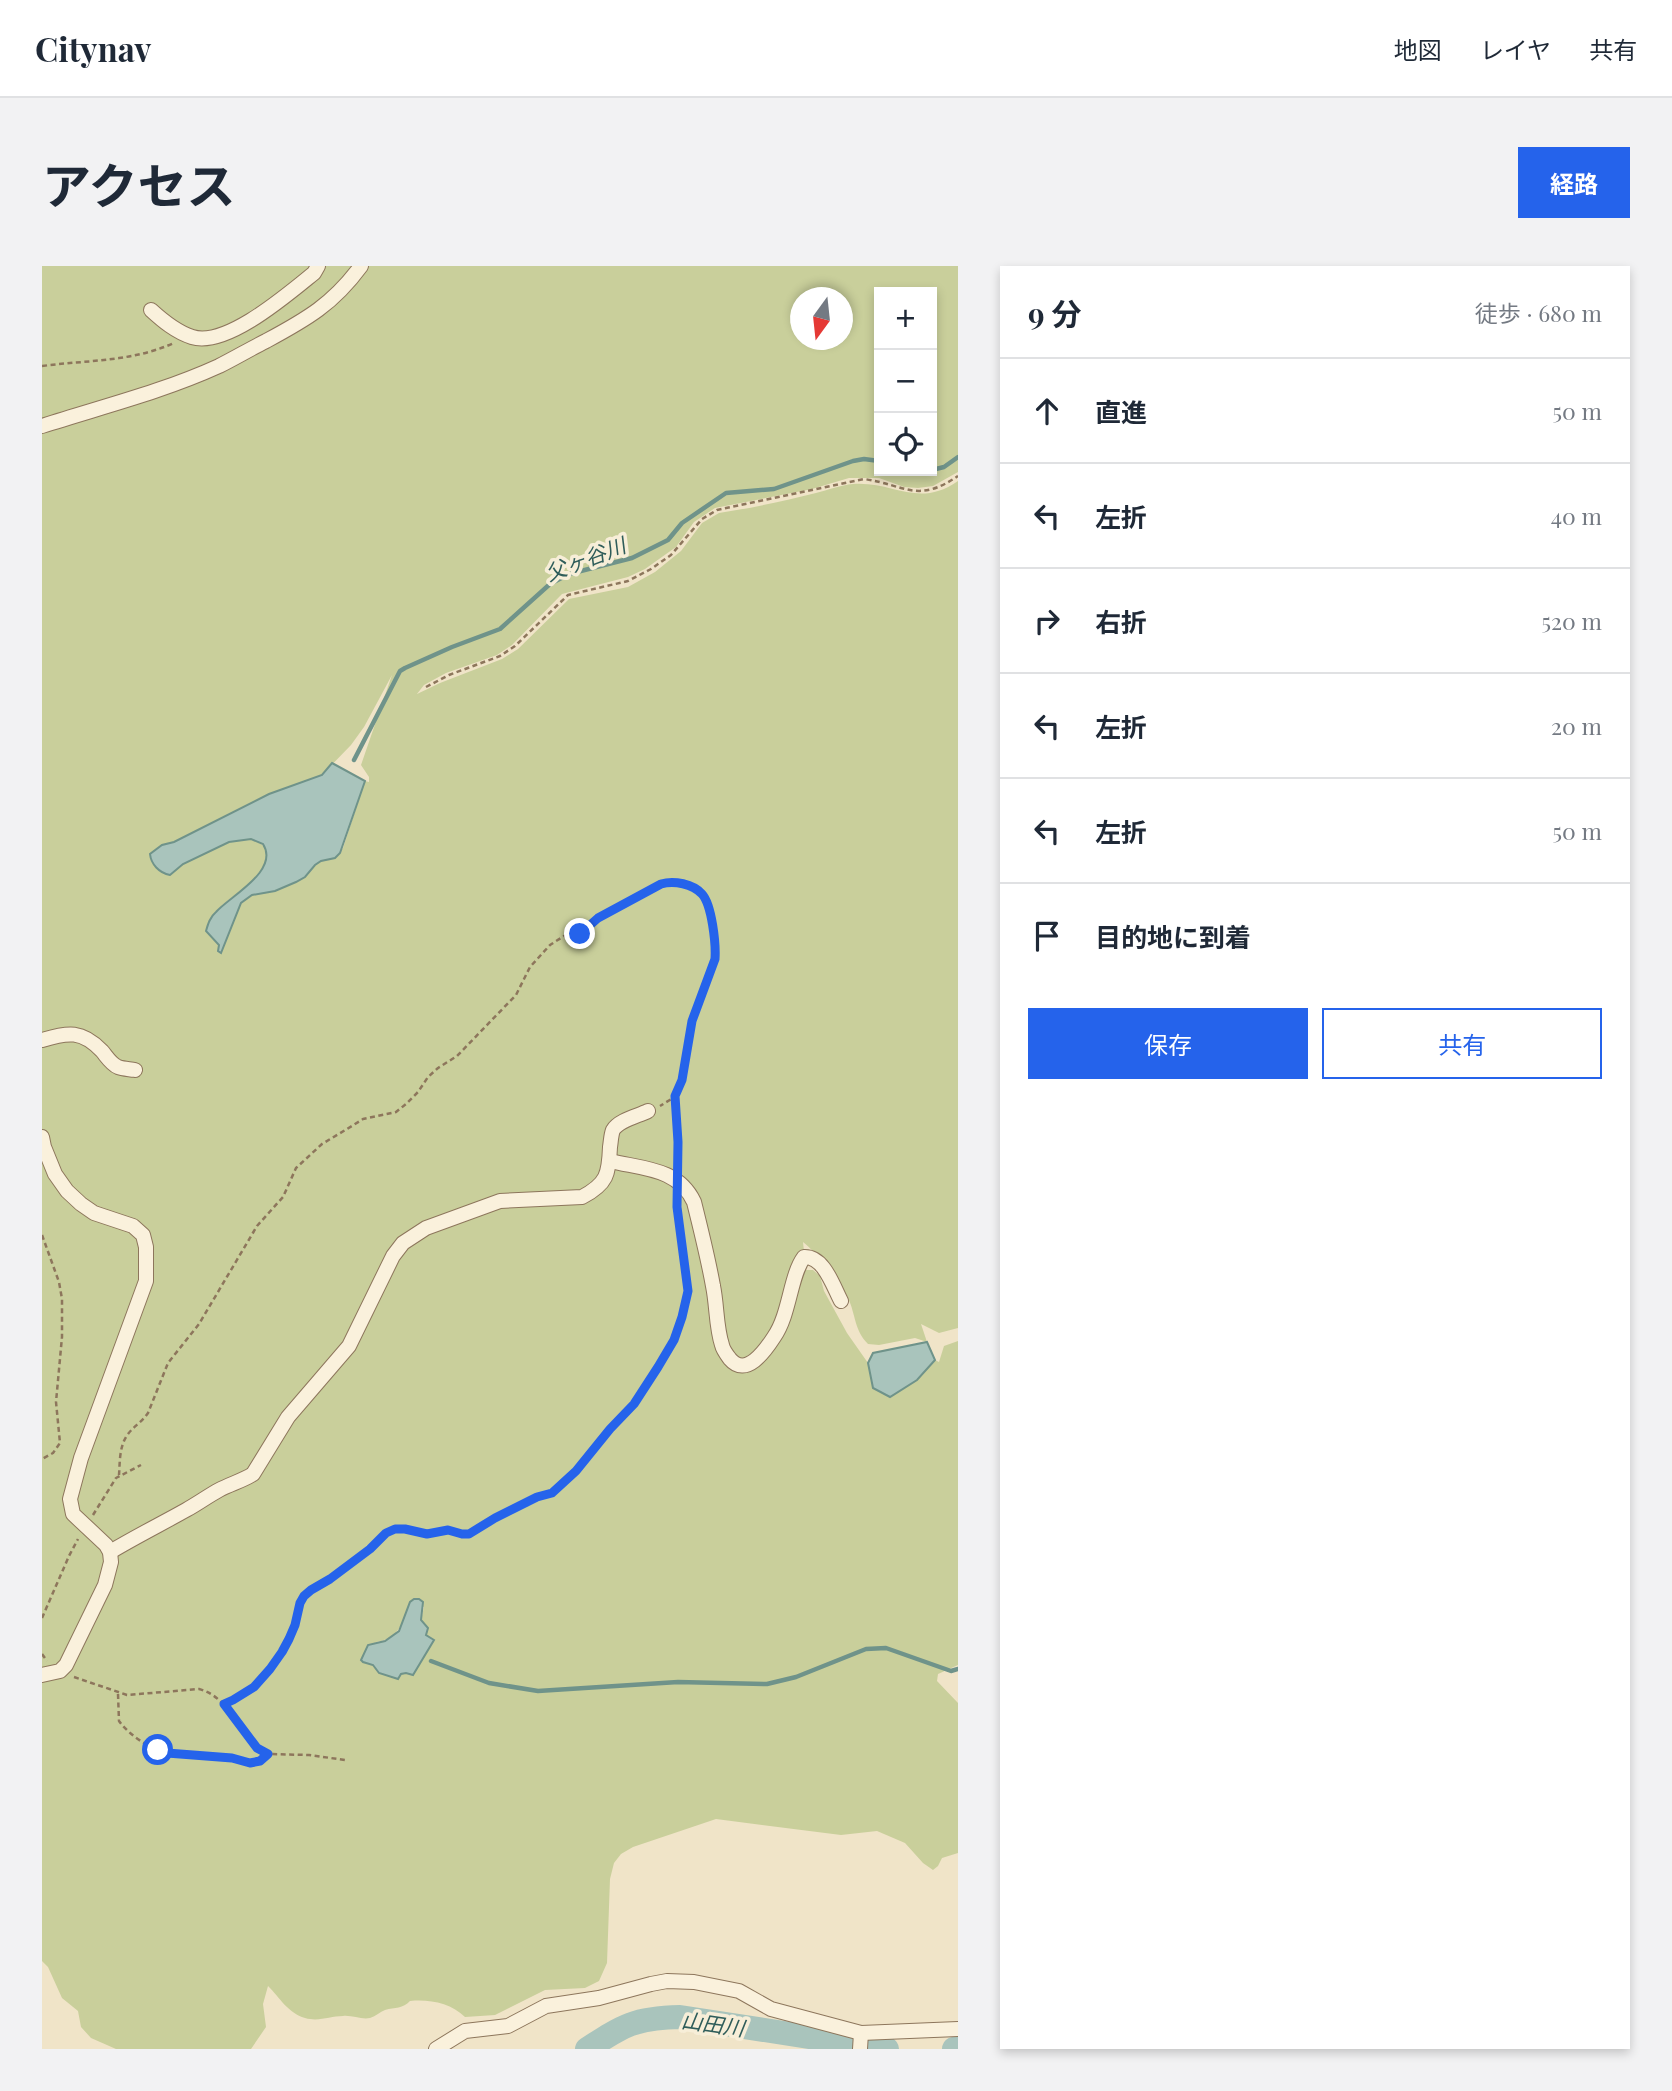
<!DOCTYPE html>
<html lang="ja">
<meta charset="utf-8">
<style>
:root{--surface:#fff;--page:#f2f2f3;--text:#1f2937;--muted:#747a83;--line:#e0e1e3;--accent:#2563eb}
body{margin:0;font-family:"Playfair Display","Noto Sans JP",serif;background:var(--page);color:var(--text)}
.controls{position:absolute;right:21px;top:21px;display:grid;overflow:hidden;border-radius:0px;box-shadow:0 4px 10px #0003}
.controls button{width:63px;height:63px;display:grid;place-items:center;padding:0;border:0;border-bottom:2px solid var(--line);background:var(--surface);color:var(--text);font:35px sans-serif}
.compass{position:absolute;left:748px;top:21px;width:63px;height:63px;border-radius:50%;background:var(--surface);box-shadow:0 4px 10px #0003;rotate:195deg}
.stop{position:absolute;width:21px;height:21px;margin:-16px;border:5px solid #2563eb;border-radius:50%;background:#fff}
.stop.end{background:#2563eb;border-color:#fff;box-shadow:0 2px 7px #0008}
.list{margin:0;padding:0;list-style:none}
h2{display:flex;justify-content:space-between;align-items:center;height:91px;margin:0;padding:0 28px;font-size:30px}
h2 small{font-size:23px;font-weight:400;color:var(--muted)}
.list li{display:grid;grid-template-columns:46px 1fr auto;gap:21px;align-items:center;box-sizing:border-box;height:105px;padding:0 28px;border-top:2px solid var(--line)}
.list b{display:block;font-size:26px;white-space:nowrap}
.list em{font-size:23px;font-style:normal;color:var(--muted)}
.actions{display:flex;gap:14px;padding:21px 28px}
.actions a{flex:1;padding:16px 0;border:2px solid var(--accent);border-radius:0px;text-align:center;font-size:24px;color:var(--accent)}
.actions .main{background:var(--accent);color:#fff}
.icon{flex:none;width:38px;height:38px;fill:none;stroke:currentColor;stroke-width:2;stroke-linecap:round;stroke-linejoin:round}
.map{position:relative;flex:none;width:916px;height:1783px;overflow:hidden;border-radius:0px}
header{display:flex;align-items:center;gap:42px;box-sizing:border-box;height:98px;padding:0 35px;background:var(--surface);border-bottom:2px solid var(--line)}
header strong{font-size:33px}
nav{display:flex;gap:38px;margin-inline-start:auto;font-size:24px}
.intro{display:flex;align-items:center;justify-content:space-between;box-sizing:border-box;height:168px;padding:0 42px}
h1{margin:0;font-size:49px}
.button{padding:18px 32px;border-radius:0px;background:var(--accent);color:#fff;font-size:24px;font-weight:700}
main{display:flex;gap:42px;padding:0 42px}
aside{flex:1;background:var(--surface);border-radius:0px;box-shadow:0 4px 10px #0003}
.map>svg:first-child{display:block}
</style>
<header>
<strong>Citynav</strong>
<nav><a>地図</a><a>レイヤ</a><a>共有</a></nav>
</header>
<div class="intro"><h1>アクセス</h1><a class="button">経路</a></div>
<main>
<div class="map">
<svg width="916" height="1783" viewBox="0 0 916 1783">
<rect width="100%" height="100%" fill="#f0e4c8"/>
<path fill="#c9cf9b" fill-rule="evenodd" d="M0,0H916V206L891,220L876,222L862,221L837,212H807L770,223L673,242L652,256L634,281L603,303L586,311L520,328L470,379L455,389L404,407L382,419L375,428L398,417L460,393L476,383L527,333L586,321L613,306L639,285L660,257L677,247C710,242 742,235 774,227C786,224 799,219 811,218C852,215 876,243 916,215V1062L897,1067L879,1058L885,1076L873,1072L837,1079L826,1078C812,1064 814,1049 806,1032C800,1018 773,985 761,976L764,1004H771L778,1010L782,1025L805,1067L826,1097L831,1122L875,1114L893,1094L897,1096L902,1080L916,1075V1399L896,1408L895,1415L916,1437V1587L900,1592L896,1600L891,1604L881,1597L863,1577L835,1565L799,1569L674,1553L591,1581L579,1588L572,1597L568,1613L565,1697L557,1715L543,1722L503,1724L453,1749L423,1751C409,1737 387,1733 368,1735C361,1743 353,1741 343,1744C338,1746 334,1750 328,1752C320,1754 310,1749 301,1750C288,1750 277,1756 263,1752C246,1747 238,1732 226,1720L221,1738L224,1761L209,1783H74L49,1772L39,1761L36,1745L20,1732L6,1701L0,1695ZM837,26H890V205H837ZM758,32H800V74H758ZM350,409L319,499L327,511V516L323,515L301,582L293,592L279,595L273,599L263,611L254,616L233,625L209,629L199,637L177,679L164,665C167,659 169,651 174,645C191,626 227,614 224,583C206,558 161,589 141,598L120,579L132,576L227,528L280,509L309,479L322,461ZM368,1336L382,1341L379,1354L384,1369L364,1406L359,1408L356,1412L337,1407L331,1399L321,1396L334,1376C357,1373 362,1355 368,1336Z"/>
<g fill="#a9c4bc" stroke="#6f938a" stroke-width="2">
<path d="M290,497L323,515L298,587L293,592L279,595L273,599L263,611L254,616L233,625L210,629L199,637L179,687L176,685L177,679L164,665C166,658 168,651 174,646C188,630 238,605 221,578L209,573L187,576L141,598L128,609C117,607 109,598 108,588L120,579L132,576L227,528L280,509Z"/>
<polygon points="885,1076 893,1094 875,1114 848,1131 831,1122 826,1097 831,1087"/>
<polygon points="372,1333 377,1333 381,1336 379,1354 386,1362 384,1369 392,1374 371,1409 364,1407 359,1408 356,1413 337,1407 331,1399 321,1396 319,1394 326,1379 343,1375 357,1365 368,1336"/>
</g>
<g fill="none" stroke-linecap="round" stroke-linejoin="round">
<g stroke="#6f938a" stroke-width="4.5">
<polyline points="890,204 902,201 916,191"/>
<polyline points="312,494 358,405 363,402 410,381 458,363 508,318 527,308 590,292 626,274 640,257 684,227 732,223 811,195 822,193 837,195"/>
<polyline points="389,1395 447,1417 496,1425 636,1416 725,1418 754,1411 824,1383 844,1382 909,1405 916,1403"/>
</g>
<g stroke="#a9c4bc" stroke-width="24">
<path d="M545,1783C582,1759 593,1752 638,1751L845,1783"/>
<polyline points="912,1783 916,1782"/>
</g>
<g stroke="#8d765c" stroke-width="16">
<g id="minor">
<path d="M109,44C121,55 134,66 150,71C184,82 246,28 272,7L276,0"/>
<path d="M0,160C59,141 120,126 177,100C193,92 208,83 224,75C265,53 291,38 319,0"/>
<path d="M0,774C26,766 40,764 60,785C65,791 69,798 76,801C81,803 88,803 93,804"/>
<polyline points="0,871 2,881 13,908 25,925 39,938 52,947 91,960 101,969 104,981 104,1015 39,1192 28,1233 31,1248 64,1279 68,1286 69,1296 63,1319 24,1399 18,1405 0,1409"/>
<path d="M568,895C601,903 636,902 652,936C659,964 666,992 671,1020C675,1039 674,1061 680,1079C681,1084 685,1089 688,1093C704,1112 723,1085 732,1071C748,1048 748,1010 762,991C782,990 791,1020 799,1035"/>
<path d="M68,1286C93,1271 119,1258 144,1244C155,1238 166,1230 177,1224C188,1218 200,1215 211,1208L246,1151L307,1080L351,990L361,977L384,962L458,935L540,931C565,918 567,908 568,881C569,875 569,869 571,864C577,854 596,850 606,845"/>
<polyline points="394,1783 423,1765 466,1760 504,1740 557,1732 609,1718 625,1715 652,1716 697,1725 729,1743 819,1767 916,1763"/>
<polyline points="818,1783 819,1767"/>
</g>
</g>
<g stroke="#8d765c" stroke-width="2.5" stroke-dasharray="5 3.5" stroke-linecap="butt">
<path d="M0,100C46,94 89,96 132,77"/>
<path d="M384,421L407,409L458,390L473,380L526,329L586,315L609,303L629,289L660,253L675,244L822,213C864,219 875,238 916,210"/>
<polyline points="633,830 636,876 635,900"/>
<polyline points="0,969 17,1016 20,1033 20,1071 14,1136 18,1177 11,1187 0,1193"/>
<path d="M77,1209C78,1196 77,1180 86,1168C92,1160 100,1156 106,1147L126,1097L157,1058L215,960L241,931L254,902L280,878L305,863L321,853L354,846L364,838L376,826L386,811L396,802L415,790L474,729L488,701L508,679L522,670L532,671L538,668L556,652L619,618L629,615L638,617L660,628L665,636L674,682L668,711L650,755L638,821L631,832L618,840"/>
<polyline points="51,1249 74,1212 99,1199"/>
<polyline points="0,1352 27,1290 36,1273"/>
<polyline points="0,1388 5,1395"/>
<path d="M32,1411L85,1429L157,1423C190,1432 194,1468 220,1486L226,1488L267,1489L303,1494"/>
<path d="M76,1428L77,1455C88,1470 107,1482 125,1487L190,1492L208,1497L218,1495L226,1488"/>
<polyline points="182,1438 191,1435 212,1421 228,1403 240,1386 247,1373 262,1330 288,1313 328,1284 344,1267 353,1263 363,1263 385,1267 398,1264 427,1268 495,1231 510,1227 534,1205 568,1163 592,1138 632,1074 640,1051 646,1025 637,967 634,934"/>
</g>
<use href="#minor" stroke="#faf1dc" stroke-width="14"/>
</g>
<g fill="none" stroke-linecap="round" stroke-linejoin="round">
<path stroke="#2563eb" stroke-width="9" d="M116,1484L125,1487L190,1492L208,1497L218,1495L226,1488L215,1482L182,1438L191,1434L212,1421L228,1403L240,1386L247,1373L253,1359L258,1337L262,1330L269,1324L288,1313L328,1283L344,1267L353,1263H363L385,1268L406,1264L420,1268H427L453,1252L495,1231L510,1227L534,1205L568,1163L592,1138L616,1101L632,1074L640,1051L646,1025L635,941L636,876L633,830L640,814L650,755L673,693C674,678 670,639 660,628C651,618 632,614 619,618L556,652L538,668"/>
</g>
<g text-anchor="middle" dominant-baseline="central" stroke-width="7" stroke-linejoin="round" paint-order="stroke">
<g font-size="21" font-style="italic" fill="#2f5d5a" stroke="#f7eed8">
<text transform="translate(543 292) rotate(-21)">父ヶ谷川</text>
<text transform="translate(671 1757) rotate(8)">山田川</text>
</g>
</g>
</svg>
<div class="controls">
<button>+</button>
<button>−</button>
<button><svg class="icon" aria-label="locate" viewBox="0 0 24 24"><circle cx="12" cy="12" r="6"/><path d="M12 2v4M12 18v4M2 12h4M18 12h4"/></svg></button>
</div>
<svg class="compass" viewBox="-18 -18 36 36"><path d="M0-13l5 13h-10z" fill="#e53935"/><path d="M0 13l5-13h-10z" fill="#747a83"/></svg>
<div class="stop" style="left:116px;top:1484px"></div>
<div class="stop end" style="left:538px;top:668px"></div>
</div>
<aside>
<h2>9 分<small>徒歩 · 680 m</small></h2>
<ul class="list">
<li><svg class="icon" aria-label="ahead" viewBox="0 0 24 24"><path d="M12 20V5M6 11l6-6 6 6"/></svg><div><b>直進</b></div><em>50 m</em></li>
<li><svg class="icon" aria-label="left" viewBox="0 0 24 24"><path d="M17 20v-9H6M10 6l-5 5 5 5"/></svg><div><b>左折</b></div><em>40 m</em></li>
<li><svg class="icon" aria-label="right" viewBox="0 0 24 24"><path d="M7 20v-9h11M14 6l5 5-5 5"/></svg><div><b>右折</b></div><em>520 m</em></li>
<li><svg class="icon" aria-label="left" viewBox="0 0 24 24"><path d="M17 20v-9H6M10 6l-5 5 5 5"/></svg><div><b>左折</b></div><em>20 m</em></li>
<li><svg class="icon" aria-label="left" viewBox="0 0 24 24"><path d="M17 20v-9H6M10 6l-5 5 5 5"/></svg><div><b>左折</b></div><em>50 m</em></li>
<li><svg class="icon" aria-label="arrive" viewBox="0 0 24 24"><path d="M6 21V4h12l-3 4 3 4H6"/></svg><div><b>目的地に到着</b></div></li>
</ul>
<div class="actions"><a class="main">保存</a><a>共有</a></div>
</aside>
</main>
